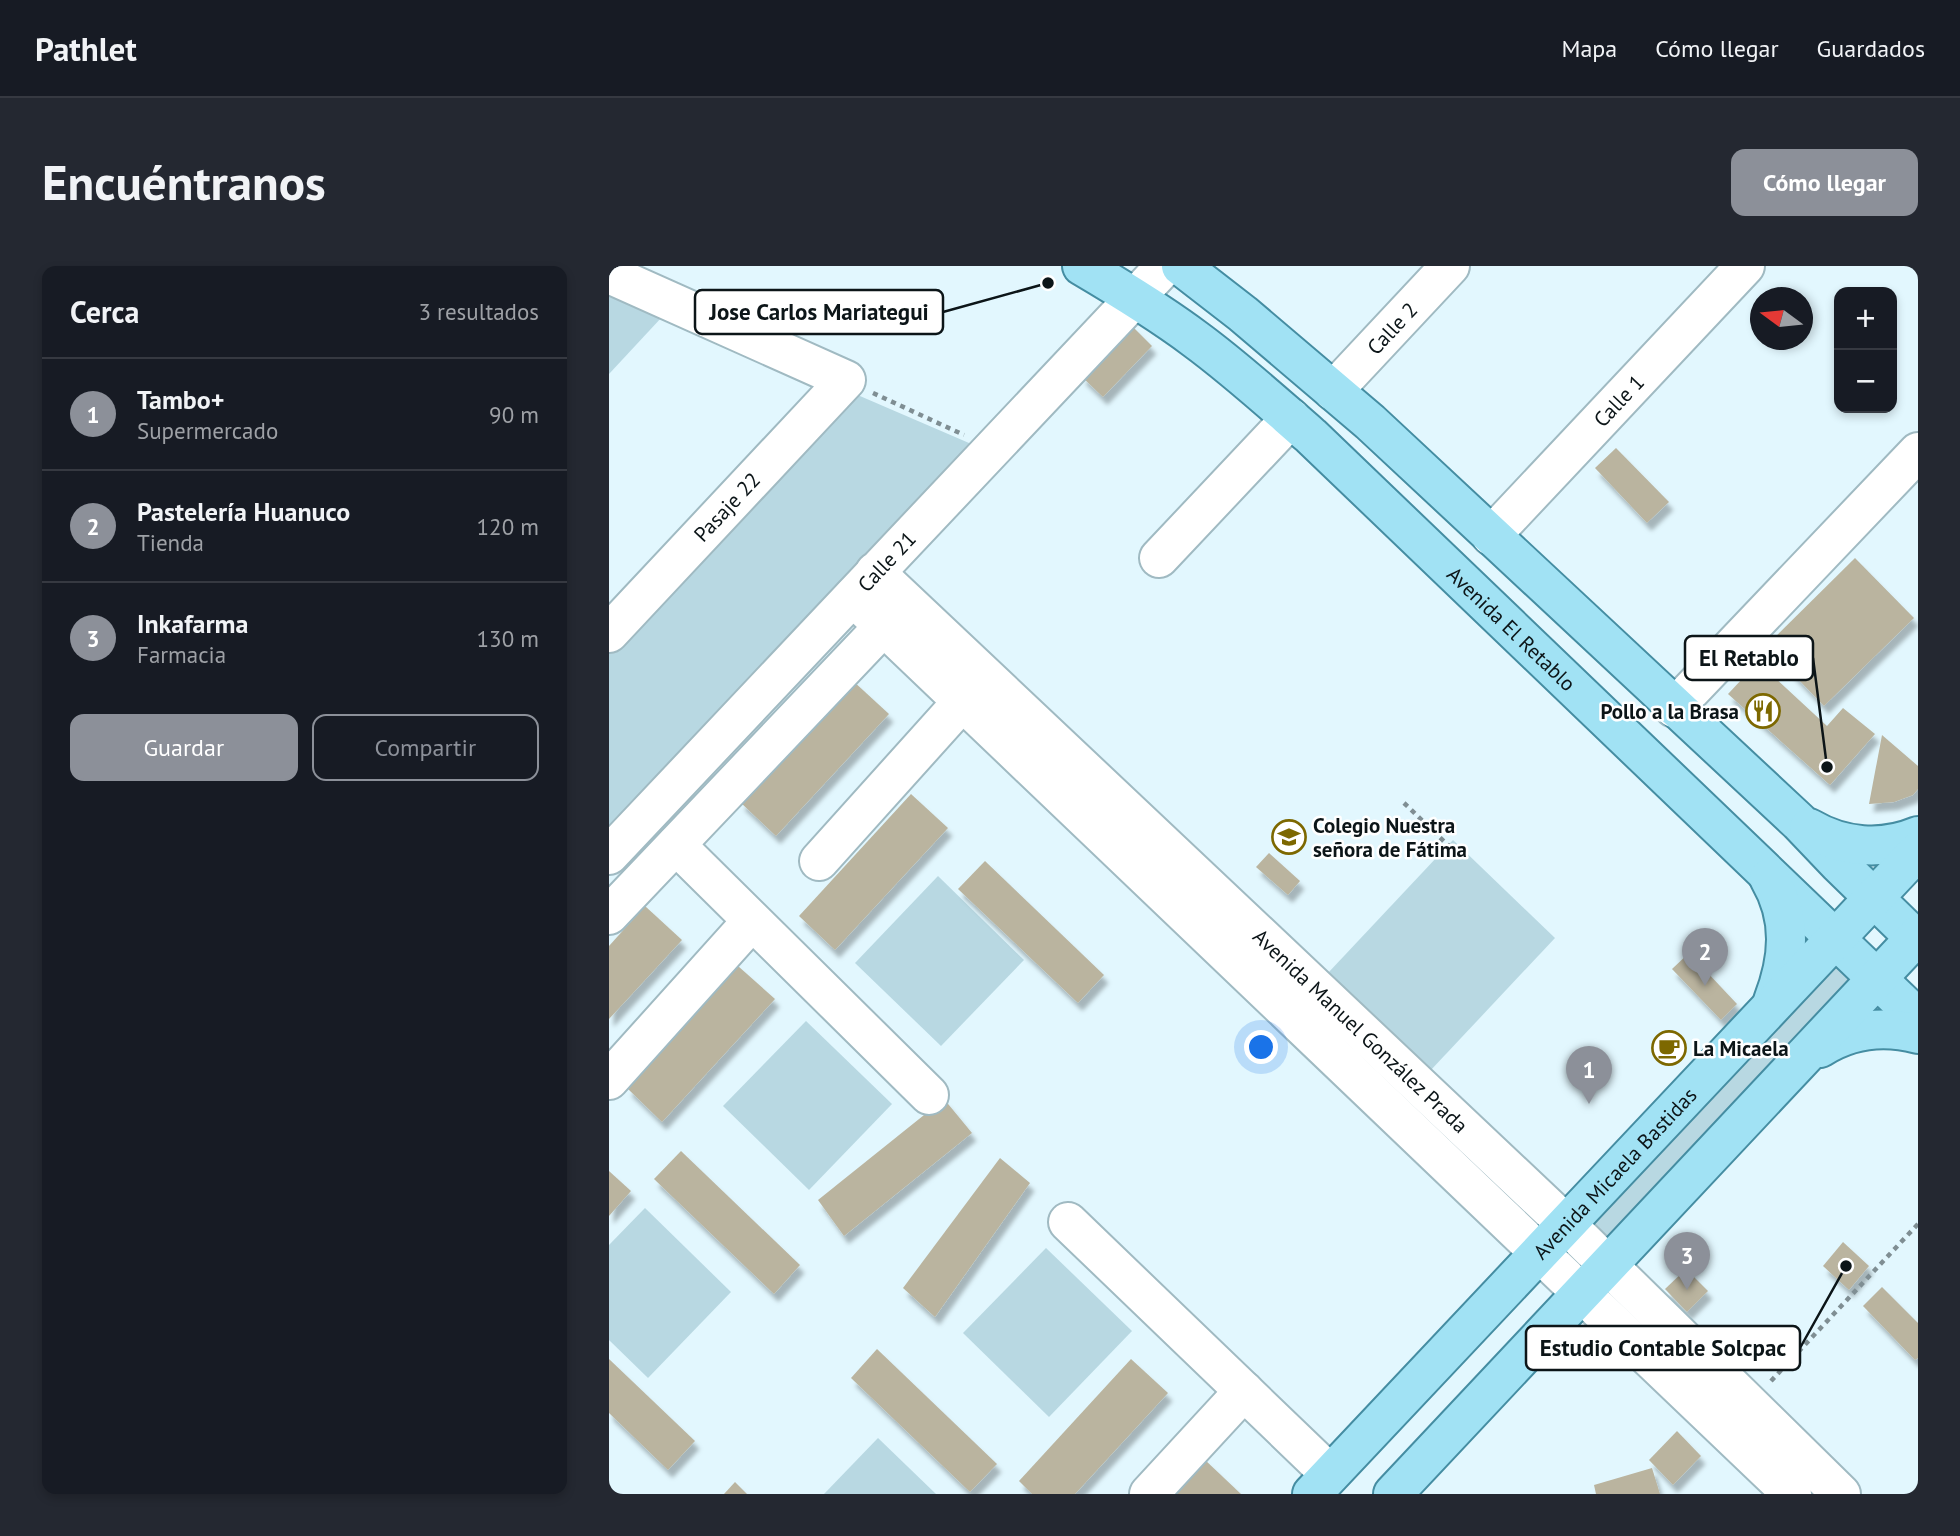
<!DOCTYPE html>
<html lang="es">
<meta charset="utf-8">
<style>
:root{--surface:#171b24;--page:#242831;--text:#f1f3f6;--muted:#9ea1a6;--line:#363941;--accent:#8c9099}
body{margin:0;font-family:"PT Sans",sans-serif;background:var(--page);color:var(--text)}
.controls{position:absolute;right:21px;top:21px;display:grid;overflow:hidden;border-radius:14px;box-shadow:0 4px 10px #0003}
.controls button{width:63px;height:63px;display:grid;place-items:center;padding:0;border:0;border-bottom:2px solid var(--line);background:var(--surface);color:var(--text);font:35px sans-serif}
.compass{position:absolute;left:1141px;top:21px;width:63px;height:63px;border-radius:50%;background:var(--surface);box-shadow:0 4px 10px #0003;rotate:285deg}
.you{position:absolute;left:653px;top:782px;width:24px;height:24px;margin:-18px;border:5px solid #fff;border-radius:50%;background:#1a73e8;box-shadow:0 0 0 10px #1a73e833}
.badge{display:grid;place-items:center;width:46px;height:46px;border-radius:50%;background:var(--accent);color:#fff;font-size:23px;font-weight:700}
.pin{position:absolute;translate:-50% -58px;filter:drop-shadow(0 2px 4px #0008)}
.pin::after{content:'';position:absolute;top:37px;width:24px;height:21px;background:inherit;clip-path:polygon(0 0,100% 0,50% 100%)}
.list{margin:0;padding:0;list-style:none}
h2{display:flex;justify-content:space-between;align-items:center;height:91px;margin:0;padding:0 28px;font-size:30px}
h2 small{font-size:23px;font-weight:400;color:var(--muted)}
.list li{display:grid;grid-template-columns:46px 1fr auto;gap:21px;align-items:center;box-sizing:border-box;height:112px;padding:0 28px;border-top:2px solid var(--line)}
.list b{display:block;font-size:26px;white-space:nowrap}
.list p{margin:0;font-size:23px;white-space:nowrap;color:var(--muted)}
.list em{font-size:23px;font-style:normal;color:var(--muted)}
.actions{display:flex;gap:14px;padding:21px 28px}
.actions a{flex:1;padding:16px 0;border:2px solid var(--accent);border-radius:14px;text-align:center;font-size:24px;color:var(--accent)}
.actions .main{background:var(--accent);color:#fff}
.map{position:relative;flex:none;width:1309px;height:1228px;overflow:hidden;border-radius:14px}
header{display:flex;align-items:center;gap:42px;box-sizing:border-box;height:98px;padding:0 35px;background:var(--surface);border-bottom:2px solid var(--line)}
header strong{font-size:33px}
nav{display:flex;gap:38px;margin-inline-start:auto;font-size:24px}
.intro{display:flex;align-items:center;justify-content:space-between;box-sizing:border-box;height:168px;padding:0 42px}
h1{margin:0;font-size:49px}
.button{padding:18px 32px;border-radius:14px;background:var(--accent);color:#fff;font-size:24px;font-weight:700}
main{display:flex;gap:42px;padding:0 42px}
aside{flex:1;background:var(--surface);border-radius:14px;box-shadow:0 4px 10px #0003}
.map>svg:first-child{display:block}
</style>
<header>
<strong>Pathlet</strong>
<nav><a>Mapa</a><a>Cómo llegar</a><a>Guardados</a></nav>
</header>
<div class="intro"><h1>Encuéntranos</h1><a class="button">Cómo llegar</a></div>
<main>
<aside>
<h2>Cerca<small>3 resultados</small></h2>
<ul class="list">
<li><span class="badge">1</span><div><b>Tambo+</b><p>Supermercado</p></div><em>90 m</em></li>
<li><span class="badge">2</span><div><b>Pastelería Huanuco</b><p>Tienda</p></div><em>120 m</em></li>
<li><span class="badge">3</span><div><b>Inkafarma</b><p>Farmacia</p></div><em>130 m</em></li>
</ul>
<div class="actions"><a class="main">Guardar</a><a>Compartir</a></div>
</aside>
<div class="map">
<svg width="1309" height="1228" viewBox="0 0 1309 1228">
<defs>
<filter id="shadow"><feDropShadow dx="4.5" dy="8" stdDeviation="2" flood-color="#0004"/></filter>
</defs>
<rect width="100%" height="100%" fill="#e2f7fe"/>
<g fill="#b8d8e2">
<polygon points="0,27 53,51 0,108"/>
<polygon points="237,124 367,180 0,569 0,377"/>
<polygon points="844,574 946,672 821,805 719,707"/>
<polygon points="329,610 415,694 332,780 246,697"/>
<polygon points="1228,693 1252,716 1002,976 978,952"/>
<polygon points="197,755 283,838 200,924 114,840"/>
<polygon points="36,942 122,1026 39,1112 0,1074 0,979"/>
<polygon points="437,982 523,1065 440,1151 354,1067"/>
<polygon points="269,1172 327,1228 215,1228"/>
</g>
<g fill="#bab49f" filter="url(#shadow)">
<polygon points="522,59 543,80 494,131 472,110"/>
<polygon points="1007,182 1060,236 1038,257 986,202"/>
<polygon points="1246,292 1305,352 1215,440 1157,380"/>
<polygon points="1149,396 1218,460 1234,442 1266,468 1221,519 1119,428"/>
<polygon points="243,414 280,448 167,570 131,536"/>
<polygon points="1273,469 1309,500 1309,523 1304,529 1285,536 1260,538"/>
<polygon points="302,528 339,562 226,684 190,650"/>
<polygon points="660,587 691,615 679,629 647,601"/>
<polygon points="376,595 495,709 469,737 349,623"/>
<polygon points="36,640 73,674 0,753 0,680"/>
<polygon points="1080,687 1128,738 1112,754 1063,703"/>
<polygon points="129,700 166,733 53,856 18,822"/>
<polygon points="335,833 363,867 235,970 209,934"/>
<polygon points="72,885 191,999 165,1028 45,913"/>
<polygon points="391,892 421,917 326,1051 294,1022"/>
<polygon points="0,905 22,925 0,950"/>
<polygon points="1234,976 1260,1000 1240,1024 1214,1000"/>
<polygon points="1077,1003 1099,1025 1078,1046 1056,1023"/>
<polygon points="1273,1021 1309,1057 1309,1092 1306,1094 1254,1040"/>
<polygon points="268,1083 388,1198 361,1226 242,1112"/>
<polygon points="0,1093 86,1175 59,1204 0,1147"/>
<polygon points="522,1093 559,1127 466,1228 423,1228 410,1215"/>
<polygon points="1068,1165 1092,1190 1064,1219 1040,1194"/>
<polygon points="595,1193 632,1228 563,1228"/>
<polygon points="1043,1202 1051,1228 987,1228 985,1219"/>
<polygon points="126,1216 138,1228 115,1228"/>
</g>
<g fill="none" stroke-linecap="round" stroke-linejoin="round">
<g stroke="#a0bac2" stroke-width="42">
<g id="minor">
<polyline points="0,8 237,114 0,367"/>
<path id="s1" d="M724,125L841,0"/>
<path id="s2" d="M882,270L1136,0"/>
<polyline points="550,292 682,152"/>
<path id="s3" d="M266,306L958,959L1232,1228"/>
<polyline points="244,331 1183,1228"/>
<polyline points="1065,442 1309,186"/>
<polyline points="67,579 320,829"/>
<path id="s4" d="M0,589L556,0"/>
<polyline points="210,595 353,436"/>
<polyline points="0,649 293,341"/>
<polyline points="0,814 143,655"/>
<polyline points="459,956 721,1208"/>
<polyline points="540,1228 635,1125"/>
</g>
</g>
<g stroke="#458da2" stroke-width="42">
<g id="major">
<path id="s5" d="M473,0C512,23 550,46 586,73C627,103 664,137 702,170L1309,752"/>
<polyline points="572,0 634,48 761,156 1190,556 1230,598 1309,675"/>
<path d="M1200,562C1234,582 1273,585 1309,570"/>
<path d="M1160,612C1184,653 1180,693 1164,735"/>
<path d="M1211,782C1241,763 1275,759 1309,768"/>
<path id="s6" d="M703,1228L1309,585"/>
<polyline points="784,1228 1309,669"/>
</g>
</g>
<g stroke="#7f8e93" stroke-width="4.5" stroke-dasharray="5 5" stroke-linecap="butt">
<polyline points="264,127 355,169"/>
<polyline points="795,537 842,582"/>
<polyline points="1162,1115 1309,958"/>
<polyline points="1304,1228 1309,1223"/>
</g>
<use href="#minor" stroke="#fff" stroke-width="38"/>
<use href="#major" stroke="#a1e2f4" stroke-width="38"/>
</g>
<defs>
<g id="restaurant-ring" transform="scale(1.75)"><circle r="9.5" fill="#fff" stroke="#7d6800" stroke-width="1.5"/><path d="M-5-6h1v4h1v-4h1v4h1v-4h1v5L-1.5 .5V6h-2V.5L-5-1ZM5-6V6H3V1.5H1.5Q1.5-4 5-6Z" fill="#7d6800"/></g>
<g id="school-ring" transform="scale(1.75)"><circle r="9.5" fill="#fff" stroke="#7d6800" stroke-width="1.5"/><path d="M0-5L7-2L0 1L-7-2ZM-4 1L0 2.5L4 1V4Q0 6-4 4Z" fill="#7d6800"/></g>
<g id="cafe-ring" transform="scale(1.75)"><circle r="9.5" fill="#fff" stroke="#7d6800" stroke-width="1.5"/><path d="M-5.5-4.5H6V0H3Q3 3.5 0 3.5H-2.5Q-5.5 3.5-5.5 0ZM3-3.2v2h1.7v-2ZM-6 4.5H4V6H-6Z" fill="#7d6800"/></g>
</defs>
<g fill-rule="evenodd">
<use href="#restaurant-ring" x="1154" y="445"/>
<use href="#school-ring" x="680" y="571"/>
<use href="#cafe-ring" x="1060" y="782"/>
</g>
<g text-anchor="middle" dominant-baseline="central" stroke-width="5" stroke-linejoin="round" paint-order="stroke">
<g font-size="21" fill="#0c1518" stroke="#fff">
<text stroke="none"><textPath href="#s1" startOffset="86">Calle 2</textPath></text>
<text stroke="none"><textPath href="#s2" startOffset="186">Calle 1</textPath></text>
<text transform="translate(118 241) rotate(-47)">Pasaje 22</text>
<text stroke="none"><textPath href="#s4" startOffset="404">Calle 21</textPath></text>
<text stroke="none"><textPath href="#s5" startOffset="564">Avenida El Retablo</textPath></text>
<text stroke="none"><textPath href="#s3" startOffset="668">Avenida Manuel González Prada</textPath></text>
<text stroke="none"><textPath href="#s6" startOffset="441">Avenida Micaela Bastidas</textPath></text>
</g>
<g font-size="21" font-weight="bold" fill="#0c1518" stroke="#fff" text-anchor="start">
<text x="1130" y="445" text-anchor="end">Pollo a la Brasa</text>
<text x="704" y="559">Colegio Nuestra<tspan x="704" dy="24">señora de Fátima</tspan></text>
<text x="1084" y="782">La Micaela</text>
</g>
</g>
<path fill="none" stroke="#0c1518" stroke-width="2.5" d="M439 17L334 46M1218 501L1204 392M1237 1000L1191 1082"/>
<g fill="#0c1518" stroke="#fff" stroke-width="2.5">
<circle cx="439" cy="17" r="7"/>
<circle cx="1218" cy="501" r="7"/>
<circle cx="1237" cy="1000" r="7"/>
</g>
<g fill="#fff" stroke="#0c1518" stroke-width="2.5">
<rect x="86" y="24" width="248" height="44" rx="7"/>
<rect x="1076" y="370" width="128" height="44" rx="7"/>
<rect x="917" y="1060" width="274" height="44" rx="7"/>
</g>
<g font-size="23" text-anchor="middle" font-weight="bold" fill="#0c1518">
<text x="210" y="54">Jose Carlos Mariategui</text>
<text x="1140" y="400">El Retablo</text>
<text x="1054" y="1090">Estudio Contable Solcpac</text>
</g>
</svg>
<div class="controls">
<button>+</button>
<button>−</button>
</div>
<svg class="compass" viewBox="-18 -18 36 36"><path d="M0-13l5 13h-10z" fill="#e53935"/><path d="M0 13l5-13h-10z" fill="#9ea1a6"/></svg>
<div class="you"></div>
<div class="pin badge" style="left:980px;top:838px">1</div>
<div class="pin badge" style="left:1096px;top:720px">2</div>
<div class="pin badge" style="left:1078px;top:1024px">3</div>
</div>
</main>
